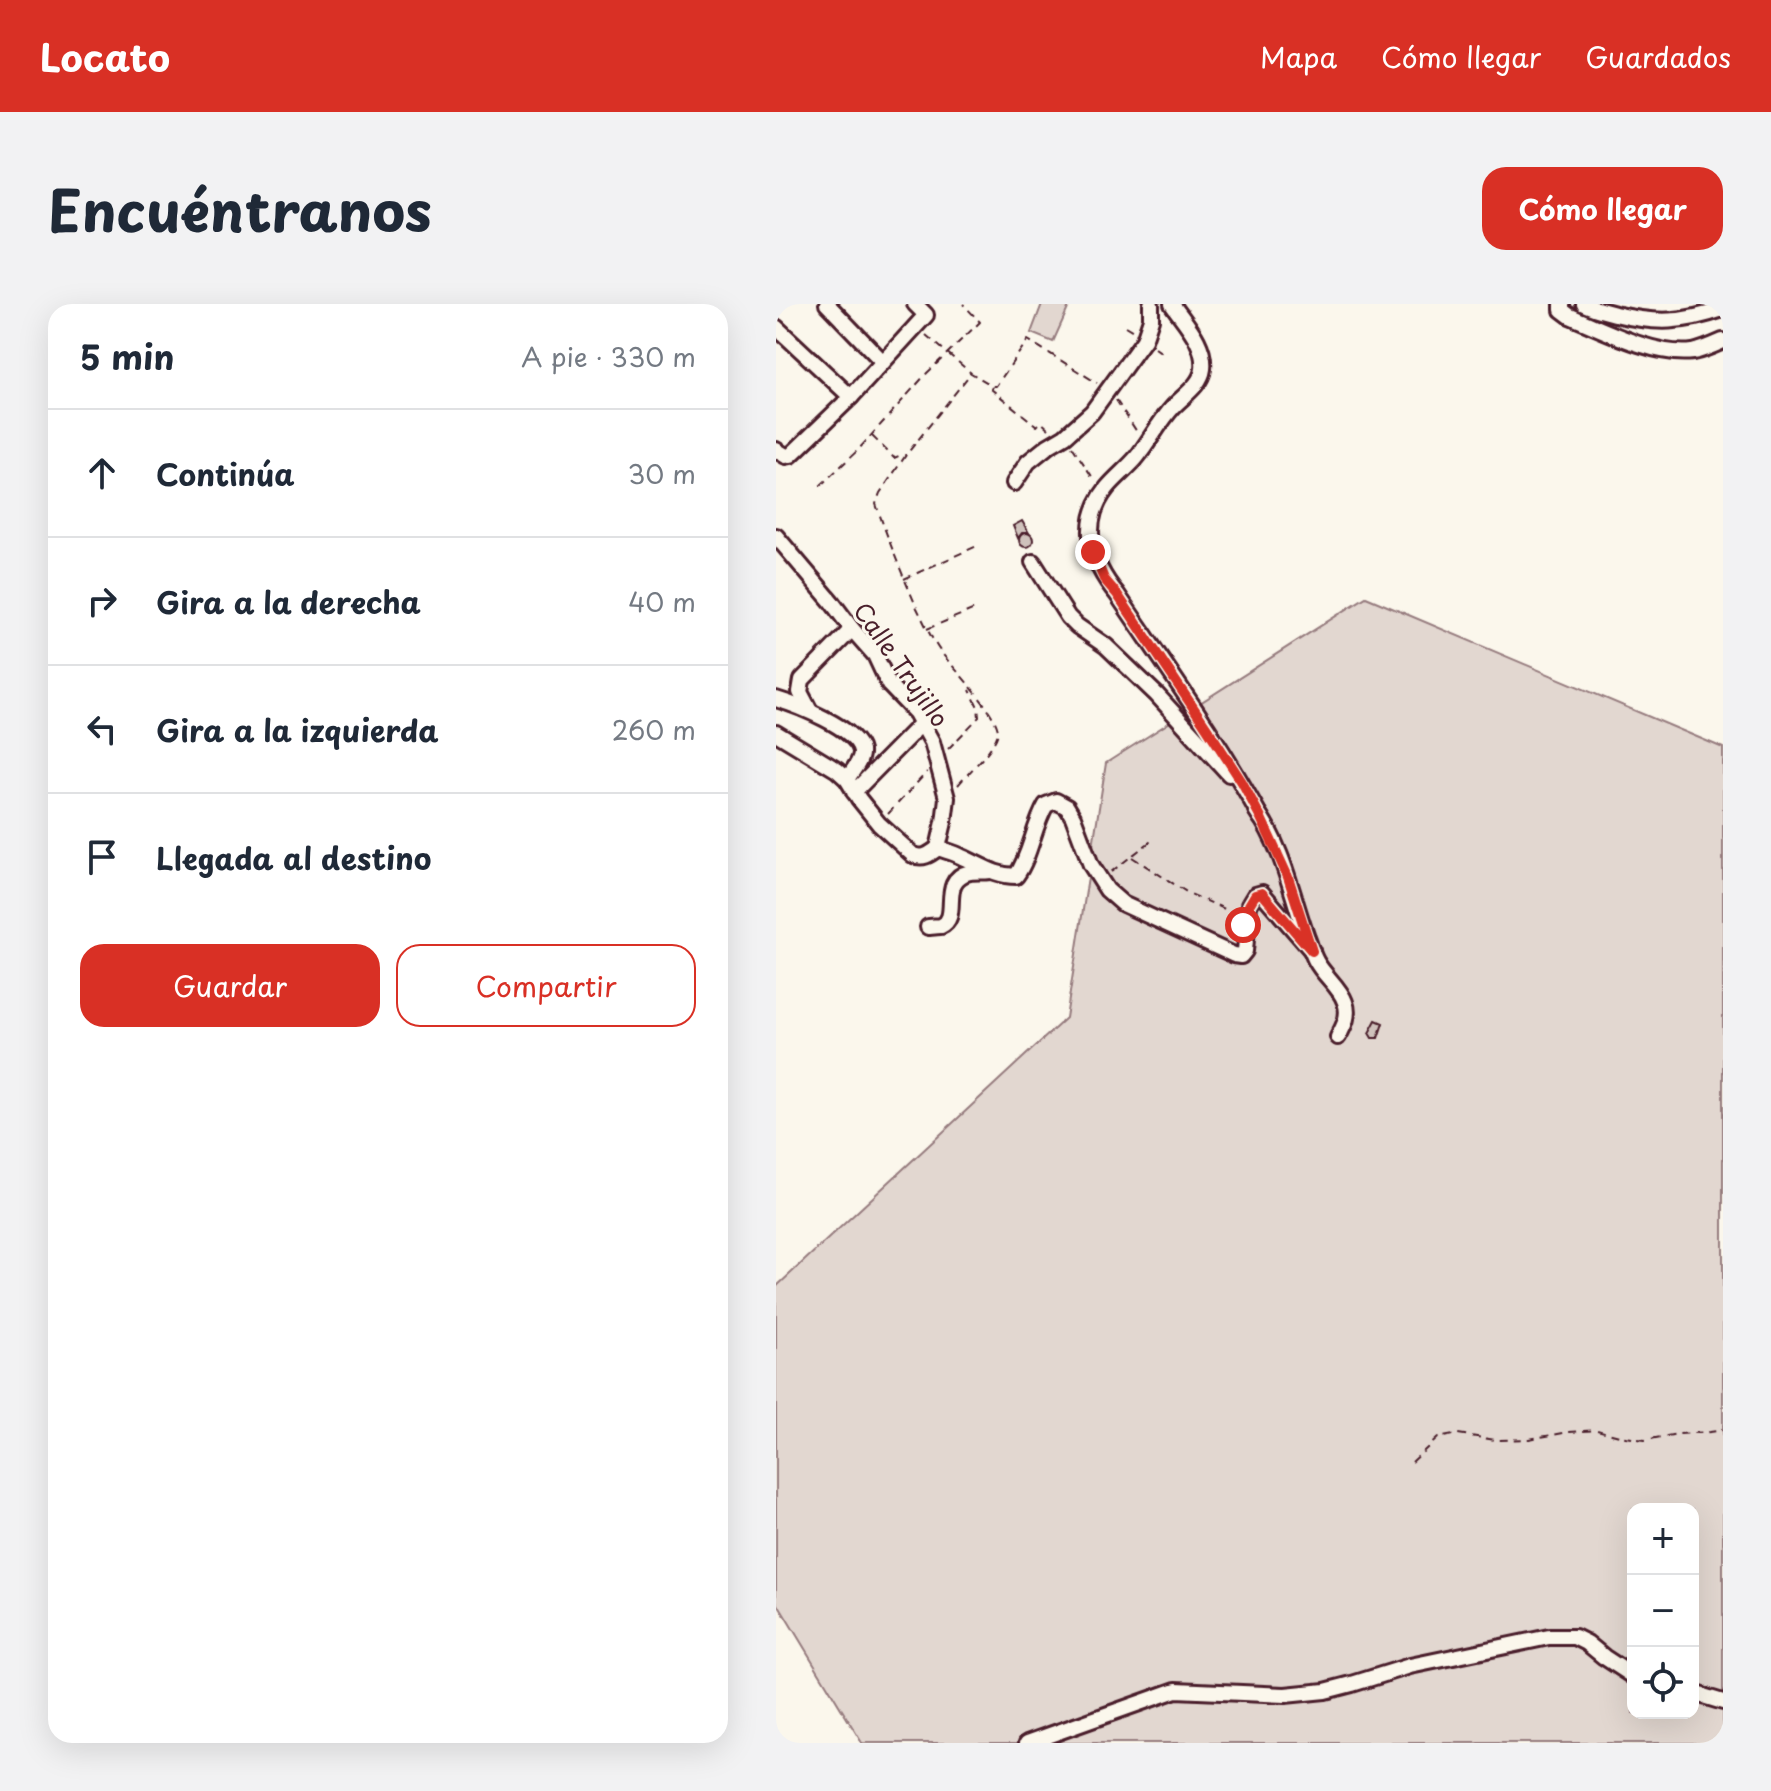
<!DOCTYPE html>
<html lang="es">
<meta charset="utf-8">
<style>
:root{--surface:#fff;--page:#f2f2f3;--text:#1f2937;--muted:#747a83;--line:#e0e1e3;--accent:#d93025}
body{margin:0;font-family:"Playpen Sans",sans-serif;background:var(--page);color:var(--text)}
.controls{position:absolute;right:24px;bottom:24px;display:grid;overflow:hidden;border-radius:16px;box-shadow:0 8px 32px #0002}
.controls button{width:72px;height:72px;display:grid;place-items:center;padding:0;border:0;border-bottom:2px solid var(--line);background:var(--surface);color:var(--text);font:40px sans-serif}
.stop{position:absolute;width:24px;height:24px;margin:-18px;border:6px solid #d93025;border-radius:50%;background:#fff}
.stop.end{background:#d93025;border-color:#fff;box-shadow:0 2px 8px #0008}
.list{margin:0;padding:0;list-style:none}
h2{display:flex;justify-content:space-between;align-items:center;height:104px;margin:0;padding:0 32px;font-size:34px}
h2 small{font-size:26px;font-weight:400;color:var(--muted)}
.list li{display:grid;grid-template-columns:52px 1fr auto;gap:24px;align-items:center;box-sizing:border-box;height:128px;padding:0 32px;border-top:2px solid var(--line)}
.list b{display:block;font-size:30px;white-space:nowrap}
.list em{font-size:26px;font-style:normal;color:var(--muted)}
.actions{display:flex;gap:16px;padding:24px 32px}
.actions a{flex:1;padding:18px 0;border:2px solid var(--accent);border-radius:24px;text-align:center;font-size:28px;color:var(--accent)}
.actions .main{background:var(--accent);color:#fff}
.icon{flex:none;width:44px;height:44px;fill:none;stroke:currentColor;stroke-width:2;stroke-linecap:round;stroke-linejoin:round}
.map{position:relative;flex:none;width:947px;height:1439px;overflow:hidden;border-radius:24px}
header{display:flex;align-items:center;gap:48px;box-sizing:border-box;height:112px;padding:0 40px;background:var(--accent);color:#fff}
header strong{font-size:38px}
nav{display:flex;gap:44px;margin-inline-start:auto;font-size:28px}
.intro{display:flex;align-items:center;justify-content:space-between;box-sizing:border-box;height:192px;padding:0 48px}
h1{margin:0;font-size:56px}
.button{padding:20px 36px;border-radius:24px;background:var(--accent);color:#fff;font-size:28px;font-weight:700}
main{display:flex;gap:48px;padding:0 48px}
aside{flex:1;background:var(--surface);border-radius:24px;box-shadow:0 8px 32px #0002}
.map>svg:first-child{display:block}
</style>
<header>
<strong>Locato</strong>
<nav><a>Mapa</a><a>Cómo llegar</a><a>Guardados</a></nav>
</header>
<div class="intro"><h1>Encuéntranos</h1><a class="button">Cómo llegar</a></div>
<main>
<aside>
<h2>5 min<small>A pie · 330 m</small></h2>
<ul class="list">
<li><svg class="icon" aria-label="ahead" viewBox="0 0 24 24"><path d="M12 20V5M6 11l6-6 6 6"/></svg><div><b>Continúa</b></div><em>30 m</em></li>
<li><svg class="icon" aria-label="right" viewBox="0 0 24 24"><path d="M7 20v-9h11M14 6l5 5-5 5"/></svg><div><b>Gira a la derecha</b></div><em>40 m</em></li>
<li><svg class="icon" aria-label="left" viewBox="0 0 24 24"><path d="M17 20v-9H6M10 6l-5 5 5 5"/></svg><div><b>Gira a la izquierda</b></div><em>260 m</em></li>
<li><svg class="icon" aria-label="arrive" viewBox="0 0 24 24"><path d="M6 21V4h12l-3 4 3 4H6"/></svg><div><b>Llegada al destino</b></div></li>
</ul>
<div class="actions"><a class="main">Guardar</a><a>Compartir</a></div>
</aside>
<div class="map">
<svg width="947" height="1439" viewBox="0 0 947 1439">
<rect width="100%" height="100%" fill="#fbf7ec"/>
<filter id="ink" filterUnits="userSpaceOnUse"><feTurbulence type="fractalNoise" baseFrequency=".0125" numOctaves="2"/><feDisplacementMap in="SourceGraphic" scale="16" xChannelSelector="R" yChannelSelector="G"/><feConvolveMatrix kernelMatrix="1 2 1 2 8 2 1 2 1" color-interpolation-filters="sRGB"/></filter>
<g filter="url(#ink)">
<g fill="#e2d7d0" stroke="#967b7e" stroke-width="2" fill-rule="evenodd">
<polygon points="266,0 294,0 277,38 255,29"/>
<path d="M590,293L947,444V1439H86L0,1297V983L290,714L330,459ZM857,1205H917V1409H857Z"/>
</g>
<g fill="#cfc2bc" stroke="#4a1f2b" stroke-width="2">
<polygon points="246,217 253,229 246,229 242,234 237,222"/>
<circle cx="250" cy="236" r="7"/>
<polygon points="600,716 607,719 602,734 596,734 593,729"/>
</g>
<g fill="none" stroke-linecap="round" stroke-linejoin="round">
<g stroke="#4a1f2b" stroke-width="20">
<g id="street">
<polyline points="51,0 107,58"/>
<path d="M396,0C409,19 430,40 427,65C425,81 407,92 397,103C383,118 374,137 361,153C352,164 340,173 331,184C303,219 315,259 341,290C390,363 443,436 485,514"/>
<path d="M786,0V6L794,12C827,26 881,53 917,48C927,46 938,41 947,37"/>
<path d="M808,0C818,5 828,7 839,10C880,20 907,19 947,5"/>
<polyline points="0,23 75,93"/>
<polyline points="0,146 10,152 15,151 75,93 150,11 139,0"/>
<polyline points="238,179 252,158 272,142 289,132 316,108 368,36 375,15 375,0"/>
<polyline points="0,232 55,297 76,325 99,351 113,381 140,409 156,438 171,494 168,518 162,544"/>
<polyline points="257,258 292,313 301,322 330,342 381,391 453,470"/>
<path d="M0,395C20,401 81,424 85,447C86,457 76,467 71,475"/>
<polyline points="34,407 24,388 26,376 76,325"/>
<path d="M0,429L61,466L71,475L83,495L103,520L137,551C147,555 153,551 162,544C170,547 179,549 186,553C205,561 219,572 240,572C255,551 257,523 270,501L280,497L291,503L297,513L315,561L331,586L347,600L458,651L465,652L469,647L473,601L479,591L486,589L536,647"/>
<polyline points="78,488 145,420"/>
<path d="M480,506C507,543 516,592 531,634C534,641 536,650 540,657C548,672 564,683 569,698C574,711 568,722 562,733"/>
<path d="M152,623C153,623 164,622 165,622C186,613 161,576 194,568C200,567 207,568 214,567"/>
<polyline points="917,1389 947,1398"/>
<polyline points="251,1439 400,1386 509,1391 549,1387 576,1380 634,1362 773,1333 799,1333 811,1339 828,1353 857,1372"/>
</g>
</g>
<g stroke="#4a1f2b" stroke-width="2" stroke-dasharray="8 6" stroke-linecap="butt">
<polyline points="349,22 359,28"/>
<polyline points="150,31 195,69 217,82 220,82 252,36 321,79"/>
<polyline points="379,44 389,51"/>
<polyline points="216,83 215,85 261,122 265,118 273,125"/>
<polyline points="340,96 363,131"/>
<polyline points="96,132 118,154 125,151 130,151"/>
<polyline points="296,142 317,174"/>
<polyline points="44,182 82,146 151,69 204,18 187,0"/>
<polyline points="128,275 203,241"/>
<polyline points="151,325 201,304"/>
<polyline points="172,445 203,413 202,403 194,386"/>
<path d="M182,481C192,469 222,441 222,427C220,407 178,365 164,347C155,334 148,318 141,304C126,270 112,236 100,200L104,189L130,151L195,69"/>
<polyline points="112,510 151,468"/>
<polyline points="356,553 412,589 458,609 460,611"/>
<polyline points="335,568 379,534"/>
<polyline points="636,1158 662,1134 682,1130 720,1136 753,1135 793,1128 821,1126 843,1132 869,1136 902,1130 934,1128 947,1126"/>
</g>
<use href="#street" stroke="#fbf7ec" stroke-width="14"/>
</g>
</g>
<g fill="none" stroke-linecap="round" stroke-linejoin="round" filter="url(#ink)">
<polyline stroke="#d93025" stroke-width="10" points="317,248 328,275 341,290 431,424 466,478 485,514 512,573 536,647 486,589 479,591 473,601 470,625 467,621"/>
</g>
<g text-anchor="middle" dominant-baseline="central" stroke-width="6" stroke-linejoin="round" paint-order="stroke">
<g font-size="24" fill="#4a1f2b" stroke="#fbf7ec">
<text transform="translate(126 360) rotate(55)">Calle Trujillo</text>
</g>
</g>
</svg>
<div class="controls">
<button>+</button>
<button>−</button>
<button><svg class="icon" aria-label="locate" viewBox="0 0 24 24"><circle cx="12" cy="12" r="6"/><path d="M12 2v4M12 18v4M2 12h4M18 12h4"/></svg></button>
</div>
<div class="stop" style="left:467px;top:621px"></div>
<div class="stop end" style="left:317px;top:248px"></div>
</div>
</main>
